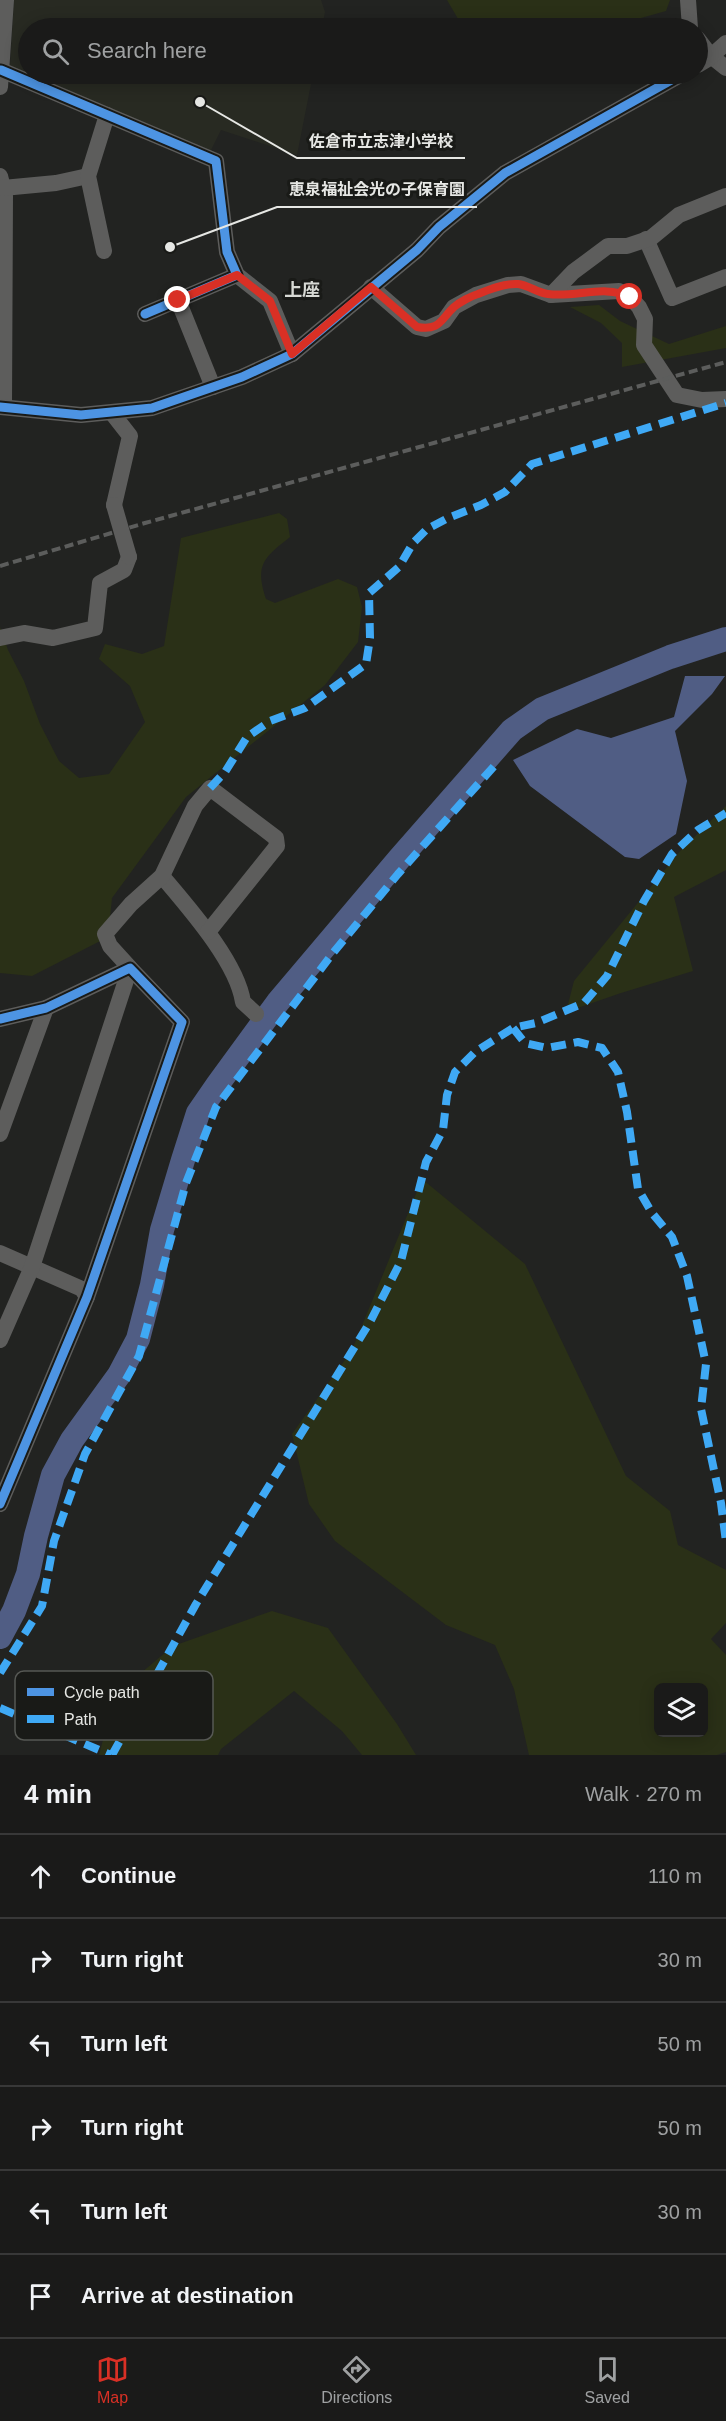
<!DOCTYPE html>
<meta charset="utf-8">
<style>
:root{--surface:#1a1a19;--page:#232322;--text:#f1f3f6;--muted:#9fa1a2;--line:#383838;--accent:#d93025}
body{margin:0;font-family:Arial,"Noto Sans JP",sans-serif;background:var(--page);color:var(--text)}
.controls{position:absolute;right:18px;bottom:18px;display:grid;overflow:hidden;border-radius:9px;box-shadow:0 3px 15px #0003}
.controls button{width:54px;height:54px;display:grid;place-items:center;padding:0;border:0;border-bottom:2px solid var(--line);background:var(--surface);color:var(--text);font:30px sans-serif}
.stop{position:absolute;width:18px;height:18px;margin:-14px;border:4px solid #d93025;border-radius:50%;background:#fff}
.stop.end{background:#d93025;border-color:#fff;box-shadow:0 2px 6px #0008}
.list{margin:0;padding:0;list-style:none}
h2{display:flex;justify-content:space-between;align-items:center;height:78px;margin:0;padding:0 24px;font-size:26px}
h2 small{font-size:20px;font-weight:400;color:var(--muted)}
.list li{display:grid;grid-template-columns:39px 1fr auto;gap:18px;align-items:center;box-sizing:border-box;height:84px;padding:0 24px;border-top:2px solid var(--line)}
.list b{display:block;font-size:22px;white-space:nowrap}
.list em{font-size:20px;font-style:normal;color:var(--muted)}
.icon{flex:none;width:33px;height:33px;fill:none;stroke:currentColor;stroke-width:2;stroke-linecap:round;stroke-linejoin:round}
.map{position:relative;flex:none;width:726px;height:1755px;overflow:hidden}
.search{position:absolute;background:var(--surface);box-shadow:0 3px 15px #0003;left:18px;right:18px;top:18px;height:66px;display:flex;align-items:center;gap:15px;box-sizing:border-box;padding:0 21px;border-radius:33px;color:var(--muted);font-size:22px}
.sheet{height:582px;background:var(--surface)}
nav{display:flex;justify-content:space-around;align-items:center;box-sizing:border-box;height:84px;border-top:2px solid var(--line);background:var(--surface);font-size:16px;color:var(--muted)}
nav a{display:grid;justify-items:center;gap:3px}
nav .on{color:var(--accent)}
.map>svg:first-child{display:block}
</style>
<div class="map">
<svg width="726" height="1755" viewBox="0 0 726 1755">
<rect width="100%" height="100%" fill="#222321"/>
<polygon fill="#282a22" points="14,0 321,0 325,12 322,28 28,28 28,74 313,74 297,155 221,130 210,152 10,66"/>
<g fill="#2a3017" fill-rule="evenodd">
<polygon points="447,0 670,0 666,11 616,25 461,24"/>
<polygon points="599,305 620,321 669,344 726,326 726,348 622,367 622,343 601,323 570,307"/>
<path d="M279,513L287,519L290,537C265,557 254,564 266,599L275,603L338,579L357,587L362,607L358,642L325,685L186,797L112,898L108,937L32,976L0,973V627L8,650L24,681L40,724L59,761L79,778L109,774L145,722L130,686L99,659L105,644L142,654L164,646L181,538Z"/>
<polygon points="726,806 726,870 674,897 693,971 621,993 566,1012 574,981 681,850"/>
<path d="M422,1179L525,1264L626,1476L670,1511L678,1545L726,1570V1623L711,1639L726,1655V1752L717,1755H529L514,1689L495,1645L446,1625L335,1541L309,1504L292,1434L352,1350ZM658,1688H704V1732H658Z"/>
<polygon points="272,1611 328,1628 397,1724 416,1755 362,1755 342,1731 294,1691 221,1749 218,1755 99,1755 115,1695 173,1646"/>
</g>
<polygon fill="#505d84" points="685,676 725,676 712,694 675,731 687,781 676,834 639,859 625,857 530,786 513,760 577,729 611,738 674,717"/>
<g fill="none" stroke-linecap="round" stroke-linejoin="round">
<polyline stroke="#505d84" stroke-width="24" points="0,1637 14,1611 28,1574 36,1536 53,1475 72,1440 119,1375 138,1339 152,1285 162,1230 183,1160 198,1113 218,1084 278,1002 399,859 512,730 542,709 670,657 726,639"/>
<g stroke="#5d5d5c" stroke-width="16">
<polyline points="688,0 690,28"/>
<polyline points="698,39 711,56 726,68"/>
<polyline points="698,65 708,59 726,43"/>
<polyline points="1,70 216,161 227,252 237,275 270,301 292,354"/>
<polyline points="0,87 6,0"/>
<polyline points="0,176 5,196 4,407"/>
<polyline points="3,188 56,183 88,176"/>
<polyline points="646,239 672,298 726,277"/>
<polyline points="104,251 88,176 107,115"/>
<polyline points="371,287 417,327 426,329 444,321 454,307 476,295 508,285 521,284 551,295 619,291 630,297 639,307 645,319 644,345 677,395 702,400 726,399"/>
<polyline points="551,295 573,272 608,246 627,246 651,238 679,215 726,196"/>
<polyline points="178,300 213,387"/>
<polyline points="145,314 237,275"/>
<polyline points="0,407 81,415 152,408 242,377 292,354 417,250 439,227 505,173 682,74"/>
<polyline points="112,413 130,436 114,505"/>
<polyline points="0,638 24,633 53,638 95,628 100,583 124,570 129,557"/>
<path d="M162,876C189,908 237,962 243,1002L256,1014"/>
<polyline points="0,1019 46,1008 130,968 182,1022 87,1297 0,1504"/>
<polyline points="0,1134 46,1008"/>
<polyline points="0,1253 82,1289 87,1297"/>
<polyline points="0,1340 32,1267 130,968 110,946 105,934 131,904 162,876 195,806 210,788 276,838 277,846 208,932"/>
</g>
<polyline stroke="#5c5d5c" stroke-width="4" stroke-dasharray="9 4.5" stroke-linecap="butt" points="0,566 145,523 726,362"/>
<polyline stroke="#5d5d5c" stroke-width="16" points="114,505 129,557"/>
<g stroke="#3fa9f5" stroke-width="8" stroke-dasharray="15 8" stroke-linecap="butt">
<polyline points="210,788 225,772 247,737 270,721 305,708 366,664 370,638 369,593 399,567 413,543 427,529 448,518 481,505 505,492 532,464 726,403"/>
<polyline points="513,1028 525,1043 547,1048 578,1042 602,1048 618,1072 627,1112 638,1189 652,1213 672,1237 687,1276 706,1364 701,1409 721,1503 726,1542"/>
<polyline points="0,1673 42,1606 54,1541 85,1454 139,1356 186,1183 216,1107 333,953 398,874 496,764"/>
<polyline points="0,1708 111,1755"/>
<polyline points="112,1755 196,1604 370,1322 401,1261 426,1162 443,1130 447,1095 455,1072 475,1052 513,1028 536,1023 584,1003 607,976 644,901 672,854 698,830 726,813"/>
</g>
<g stroke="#191a17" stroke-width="13">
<g id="cycleway">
<polyline points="1,70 216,161 227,252 237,275 145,314"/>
<polyline points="0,407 81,415 152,408 242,377 292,354 417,250 439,227 505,173 682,74"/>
<polyline points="0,1019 46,1008 130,968 182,1022 87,1297 0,1504"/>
</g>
</g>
<use href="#cycleway" stroke="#4d94e3" stroke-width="9"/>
</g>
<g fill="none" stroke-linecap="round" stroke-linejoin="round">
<path stroke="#d93025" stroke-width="8" d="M178,300L237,275L270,301L292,354L371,287L417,327C440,331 440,320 454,307C460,302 471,296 478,294C490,289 505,283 518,284C528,285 538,293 548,294C576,298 604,284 630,297"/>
</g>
<g text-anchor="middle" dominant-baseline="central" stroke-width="6" stroke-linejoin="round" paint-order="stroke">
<g font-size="18" font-weight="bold" fill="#d7d9d4" stroke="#191a17">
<text x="302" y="290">上座</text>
</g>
</g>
<rect x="15" y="1671" width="198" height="69" rx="9" fill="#191a17" stroke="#565854" stroke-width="1.5"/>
<rect x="27" y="1688" width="27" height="8" fill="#4d94e3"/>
<rect x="27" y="1715" width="27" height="8" fill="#3fa9f5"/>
<g font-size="16" fill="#e6e7e4">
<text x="64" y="1698">Cycle path</text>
<text x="64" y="1725">Path</text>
</g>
<path fill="none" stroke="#e6e7e4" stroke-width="2" d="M200 102L297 158H465M170 247L277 207H477"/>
<g fill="#e6e7e4" stroke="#191a17" stroke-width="2">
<circle cx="200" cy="102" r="6"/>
<circle cx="170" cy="247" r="6"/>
</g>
<g font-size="16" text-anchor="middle" font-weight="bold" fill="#e6e7e4" stroke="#191a17" stroke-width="6" stroke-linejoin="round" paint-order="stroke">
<text x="381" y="147">佐倉市立志津小学校</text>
<text x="377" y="195">恵泉福祉会光の子保育園</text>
</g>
</svg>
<div class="controls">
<button><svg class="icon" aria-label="layers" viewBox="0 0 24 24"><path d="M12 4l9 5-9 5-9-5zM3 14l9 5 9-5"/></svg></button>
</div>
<div class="stop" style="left:630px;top:297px"></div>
<div class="stop end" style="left:178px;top:300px"></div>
<div class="search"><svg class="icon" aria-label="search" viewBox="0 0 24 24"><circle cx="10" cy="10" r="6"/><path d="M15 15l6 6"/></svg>Search here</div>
</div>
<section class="sheet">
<h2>4 min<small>Walk · 270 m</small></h2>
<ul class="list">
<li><svg class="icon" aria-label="ahead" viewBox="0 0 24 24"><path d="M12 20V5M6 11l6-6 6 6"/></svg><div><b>Continue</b></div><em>110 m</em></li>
<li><svg class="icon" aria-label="right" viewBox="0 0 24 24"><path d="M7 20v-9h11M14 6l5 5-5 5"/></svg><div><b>Turn right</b></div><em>30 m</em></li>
<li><svg class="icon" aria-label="left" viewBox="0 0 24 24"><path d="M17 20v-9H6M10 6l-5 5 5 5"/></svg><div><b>Turn left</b></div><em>50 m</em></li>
<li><svg class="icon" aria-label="right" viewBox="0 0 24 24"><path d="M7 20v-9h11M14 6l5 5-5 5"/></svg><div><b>Turn right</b></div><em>50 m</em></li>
<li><svg class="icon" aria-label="left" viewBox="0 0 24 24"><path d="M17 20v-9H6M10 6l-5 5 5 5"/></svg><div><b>Turn left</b></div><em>30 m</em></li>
<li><svg class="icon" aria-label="arrive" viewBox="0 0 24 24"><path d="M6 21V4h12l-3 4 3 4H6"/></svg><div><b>Arrive at destination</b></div></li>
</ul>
</section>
<nav>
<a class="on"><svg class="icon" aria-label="map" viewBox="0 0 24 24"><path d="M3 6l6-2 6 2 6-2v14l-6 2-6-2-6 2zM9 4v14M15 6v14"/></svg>Map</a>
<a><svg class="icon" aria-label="directions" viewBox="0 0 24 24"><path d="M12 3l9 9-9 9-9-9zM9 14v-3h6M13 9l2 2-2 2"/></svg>Directions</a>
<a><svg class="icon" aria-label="saved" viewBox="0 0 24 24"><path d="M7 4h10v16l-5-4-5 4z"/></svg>Saved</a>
</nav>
